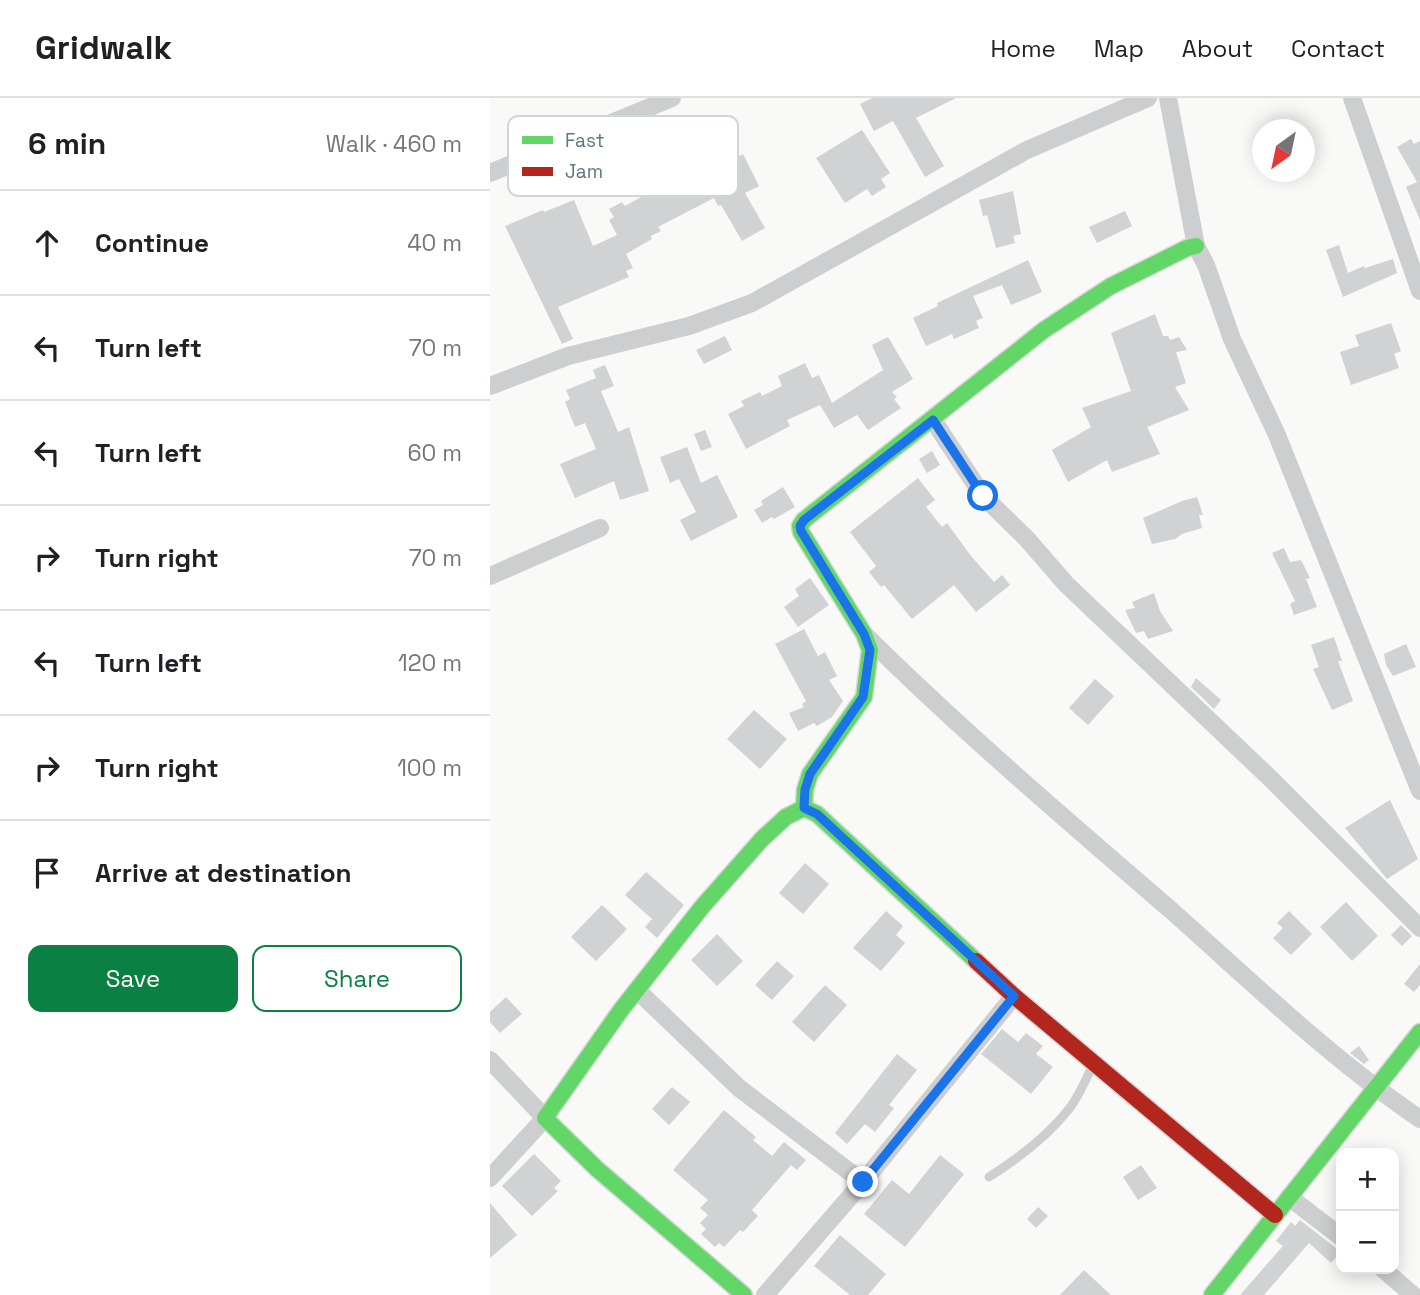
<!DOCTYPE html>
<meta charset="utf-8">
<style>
:root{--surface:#fff;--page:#f2f2f2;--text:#202124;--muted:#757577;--line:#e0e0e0;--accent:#0b8043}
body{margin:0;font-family:"Space Grotesk",sans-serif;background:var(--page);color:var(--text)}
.controls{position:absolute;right:21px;bottom:21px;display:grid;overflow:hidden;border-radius:14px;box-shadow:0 4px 18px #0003}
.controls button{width:63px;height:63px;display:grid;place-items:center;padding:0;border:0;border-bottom:2px solid var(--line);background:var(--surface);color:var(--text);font:35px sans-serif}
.compass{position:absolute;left:762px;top:21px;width:63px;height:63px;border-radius:50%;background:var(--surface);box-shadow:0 4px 18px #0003;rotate:213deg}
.stop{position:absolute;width:21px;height:21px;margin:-16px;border:5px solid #1a73e8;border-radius:50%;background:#fff}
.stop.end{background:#1a73e8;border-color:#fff;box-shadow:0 2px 7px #0008}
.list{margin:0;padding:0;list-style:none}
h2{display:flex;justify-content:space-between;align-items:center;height:91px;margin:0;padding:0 28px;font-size:30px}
h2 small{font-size:23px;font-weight:400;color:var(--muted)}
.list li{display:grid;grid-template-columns:46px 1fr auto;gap:21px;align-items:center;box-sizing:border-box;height:105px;padding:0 28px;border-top:2px solid var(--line)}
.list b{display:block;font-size:26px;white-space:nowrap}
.list em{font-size:23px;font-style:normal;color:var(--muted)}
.actions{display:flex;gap:14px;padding:21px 28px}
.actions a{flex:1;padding:16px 0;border:2px solid var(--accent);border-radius:14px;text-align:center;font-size:24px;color:var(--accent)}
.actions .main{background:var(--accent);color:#fff}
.icon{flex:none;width:38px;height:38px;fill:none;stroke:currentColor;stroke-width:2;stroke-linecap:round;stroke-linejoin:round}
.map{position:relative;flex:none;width:930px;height:1197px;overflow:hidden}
header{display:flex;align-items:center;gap:42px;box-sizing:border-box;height:98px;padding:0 35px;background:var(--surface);border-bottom:2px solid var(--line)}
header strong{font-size:33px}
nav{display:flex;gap:38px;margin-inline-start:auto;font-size:24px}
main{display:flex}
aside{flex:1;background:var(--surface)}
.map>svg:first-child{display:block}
</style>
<header>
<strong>Gridwalk</strong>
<nav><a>Home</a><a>Map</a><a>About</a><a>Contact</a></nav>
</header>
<main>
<aside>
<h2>6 min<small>Walk · 460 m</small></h2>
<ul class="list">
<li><svg class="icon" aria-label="ahead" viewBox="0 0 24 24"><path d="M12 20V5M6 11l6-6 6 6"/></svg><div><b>Continue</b></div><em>40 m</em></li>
<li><svg class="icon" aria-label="left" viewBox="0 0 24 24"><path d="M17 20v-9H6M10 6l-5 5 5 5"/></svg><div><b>Turn left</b></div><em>70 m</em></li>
<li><svg class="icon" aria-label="left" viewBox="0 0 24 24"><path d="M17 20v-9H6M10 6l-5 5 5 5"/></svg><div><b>Turn left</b></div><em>60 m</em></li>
<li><svg class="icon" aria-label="right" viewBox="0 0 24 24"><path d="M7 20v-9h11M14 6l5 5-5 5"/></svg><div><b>Turn right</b></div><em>70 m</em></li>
<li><svg class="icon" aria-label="left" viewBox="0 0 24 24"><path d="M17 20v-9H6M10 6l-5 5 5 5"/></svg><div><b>Turn left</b></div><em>120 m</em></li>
<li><svg class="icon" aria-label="right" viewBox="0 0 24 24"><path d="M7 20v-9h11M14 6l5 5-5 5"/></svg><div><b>Turn right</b></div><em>100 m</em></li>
<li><svg class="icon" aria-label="arrive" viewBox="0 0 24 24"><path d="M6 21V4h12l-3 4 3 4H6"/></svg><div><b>Arrive at destination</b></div></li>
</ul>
<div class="actions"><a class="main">Save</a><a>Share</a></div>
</aside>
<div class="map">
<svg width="930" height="1197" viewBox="0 0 930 1197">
<rect width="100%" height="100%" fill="#f9f9f8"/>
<g fill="#d0d2d3">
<polygon points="382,0 466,0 426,20 454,68 435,79 403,23 384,33 370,6"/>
<polygon points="372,32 400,75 391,81 396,89 382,98 377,91 355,105 326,60"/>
<polygon points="921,41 924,46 930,43 930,122 916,89 927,84 907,49"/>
<polygon points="253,56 269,88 255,95 275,130 252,143 231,107 228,108 224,100 168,129 171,133 161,138 162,141 136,156 143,170 136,173 139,179 68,209 83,241 72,246 15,128 53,112 54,114 84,102 103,148 127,137 119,122 124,119 119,111 132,104 135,108 160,94 168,88 166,84 189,71 193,77 204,72 207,78"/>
<polygon points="523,93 531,136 523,138 525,145 506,150 497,117 493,118 489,102"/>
<polygon points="635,113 642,128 607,145 599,129"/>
<polygon points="849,147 858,175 874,168 875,170 903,161 907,175 853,199 836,152"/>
<polygon points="538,162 552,194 521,207 512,187 483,198 493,220 486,223 489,230 464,241 462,236 436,248 423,220 448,208 447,205"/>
<polygon points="665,216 673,238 678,238 680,242 689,239 697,252 686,254 696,285 685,289 699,312 657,329 670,356 622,374 617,362 578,384 562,352 601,329 592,310 641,293 621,235"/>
<polygon points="901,225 911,253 904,256 909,270 861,287 850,254 869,248 865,237"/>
<polygon points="235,238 242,252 214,266 206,252"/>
<polygon points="398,239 423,281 402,294 407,299 404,301 411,310 378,332 367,317 344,330 330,307 297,322 300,328 256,351 238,316 254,308 251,303 270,294 272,298 292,288 288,278 315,265 322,280 329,277 342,305 393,272 382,247"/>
<polygon points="115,267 124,288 111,293 128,334 139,329 159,393 130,402 124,383 85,400 70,366 106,351 95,325 85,329 75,304 80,301 76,292 106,280 103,272"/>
<polygon points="215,332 222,349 211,353 204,336"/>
<polygon points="197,349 211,385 227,377 248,419 201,443 190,422 206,414 189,381 180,385 170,359"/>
<polygon points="442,353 450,367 437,375 429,361"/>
<polygon points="428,380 445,402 436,409 452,429 457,425 481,458 504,484 512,477 520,487 486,514 464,487 422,521 394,487 391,489 379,474 386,468 360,434"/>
<polygon points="293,389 305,409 284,421 282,419 272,425 264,412 273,407 271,403"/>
<polygon points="707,399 713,417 709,417 712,430 692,436 685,441 662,446 653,420 692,403"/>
<polygon points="794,450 800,464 811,462 820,480 816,481 827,509 804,517 800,506 805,503 782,455"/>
<polygon points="320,480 339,507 308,529 294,509 309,498 305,491"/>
<polygon points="664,495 670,513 683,533 658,541 654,533 646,535 635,512 645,510 642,504"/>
<polygon points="314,531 328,558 335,554 347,578 339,582 353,603 342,619 327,628 324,625 308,633 299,615 314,609 312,606 316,603 285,546"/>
<polygon points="844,539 852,563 848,563 863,603 842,612 823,571 829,569 821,547"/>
<polygon points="916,546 926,569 903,578 896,567 894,556"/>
<polygon points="706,580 731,602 724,611 701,589"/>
<polygon points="605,581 624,598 598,627 579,610"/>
<polygon points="264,612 297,641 270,671 237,641"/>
<polygon points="900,702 928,761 897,781 855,730"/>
<polygon points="315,765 339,786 313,816 289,795"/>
<polygon points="156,774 194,807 167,840 155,829 162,821 135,797"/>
<polygon points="856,804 888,838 862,863 830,829"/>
<polygon points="112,807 137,831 106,863 81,839"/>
<polygon points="396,813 413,828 406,837 415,845 391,873 363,850"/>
<polygon points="799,813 822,836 801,857 783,840 793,830 787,825"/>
<polygon points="911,827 922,838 912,848 901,837"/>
<polygon points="227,836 253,863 227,888 201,862"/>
<polygon points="287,863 304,878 282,902 265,887"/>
<polygon points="930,866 930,887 924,894 914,886"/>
<polygon points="335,887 357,907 324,944 302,924"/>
<polygon points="16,899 32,916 10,935 0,924 0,914"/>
<polygon points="512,931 528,944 536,935 553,948 546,956 563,969 541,996 491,956"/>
<polygon points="869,948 879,962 874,966 860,955"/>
<polygon points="407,956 427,972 399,1007 404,1010 385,1034 375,1026 357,1046 345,1035"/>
<polygon points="182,989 200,1004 179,1027 162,1011"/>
<polygon points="234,1012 266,1039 263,1042 282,1058 294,1044 316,1062 307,1072 301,1067 262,1112 268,1118 253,1134 250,1132 234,1149 229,1145 225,1149 211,1136 216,1131 210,1125 218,1117 210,1110 218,1102 183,1072"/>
<polygon points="44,1056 71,1083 64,1090 68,1093 42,1118 12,1088"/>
<polygon points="450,1057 474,1076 415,1149 374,1116 402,1082 419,1096"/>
<polygon points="651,1067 667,1090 648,1102 633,1079"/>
<polygon points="0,1105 27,1137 0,1160"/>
<polygon points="548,1109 558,1118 546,1130 537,1121"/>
<polygon points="810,1122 851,1154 841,1165 819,1145 774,1197 750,1197 793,1148 786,1143 801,1124 805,1128"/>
<polygon points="350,1137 396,1176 378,1197 360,1197 324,1168"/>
<polygon points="594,1172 621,1197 570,1197"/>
</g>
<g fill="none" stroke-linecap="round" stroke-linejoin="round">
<g stroke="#d5d7d7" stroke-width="19">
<g id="fast">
<polyline points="314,710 315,692 320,676 374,599 380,552 374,536 311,434 310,428 314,422 554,232 621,188 697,150 706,148"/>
<polyline points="254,1197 107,1071 55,1020 131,912 212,809 272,741 296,719 314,710 327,716 486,863"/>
<polyline points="722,1197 930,934"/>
</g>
</g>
<g stroke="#d5d7d7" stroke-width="19">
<polyline id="jam" points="486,863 524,898 785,1117"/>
</g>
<path stroke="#cdcecf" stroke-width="9" d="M499,1079C529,1060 557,1039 579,1011C589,998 596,981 603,967"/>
<g stroke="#cdcecf" stroke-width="18">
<polyline points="678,0 706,148 716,167 742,241 787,337 930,693"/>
<polyline points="862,0 930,193"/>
<polyline points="0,75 182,0"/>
<polyline points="0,288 78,258 199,228 262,205 537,52 658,0"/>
<polyline points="443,322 493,398 537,441 576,486 782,682 930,830"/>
<polyline points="0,478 110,430"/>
<path d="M376,538C474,635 579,724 683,814C763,885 841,961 930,1021"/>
<polyline points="147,892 249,990 373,1084"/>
<polyline points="0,962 55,1020 0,1080"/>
<polyline points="799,1099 851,1139"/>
<polyline points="893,1171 923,1197"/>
<polyline points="275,1197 373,1084 524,898"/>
</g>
<use href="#fast" stroke="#63d668" stroke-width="16"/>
<use href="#jam" stroke="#b3261e" stroke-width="16"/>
</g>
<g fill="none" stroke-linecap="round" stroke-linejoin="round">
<polyline stroke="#1a73e8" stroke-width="9" points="373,1084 524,898 327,716 314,710 315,692 320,676 373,599 380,552 374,536 311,433 310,428 314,422 443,322 493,398"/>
</g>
<rect x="18" y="18" width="230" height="80" rx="10" fill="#fff" stroke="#cfd6d8" stroke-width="2"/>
<rect x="32" y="38" width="31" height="8" fill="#63d668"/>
<rect x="32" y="69" width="31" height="9" fill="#b3261e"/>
<g font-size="19" fill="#5e777e">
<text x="75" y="49">Fast</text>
<text x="75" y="80">Jam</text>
</g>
</svg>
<div class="controls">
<button>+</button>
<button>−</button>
</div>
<svg class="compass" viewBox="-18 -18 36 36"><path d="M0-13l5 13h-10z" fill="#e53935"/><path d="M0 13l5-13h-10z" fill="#757577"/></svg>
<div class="stop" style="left:493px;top:398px"></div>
<div class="stop end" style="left:373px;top:1084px"></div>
</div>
</main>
